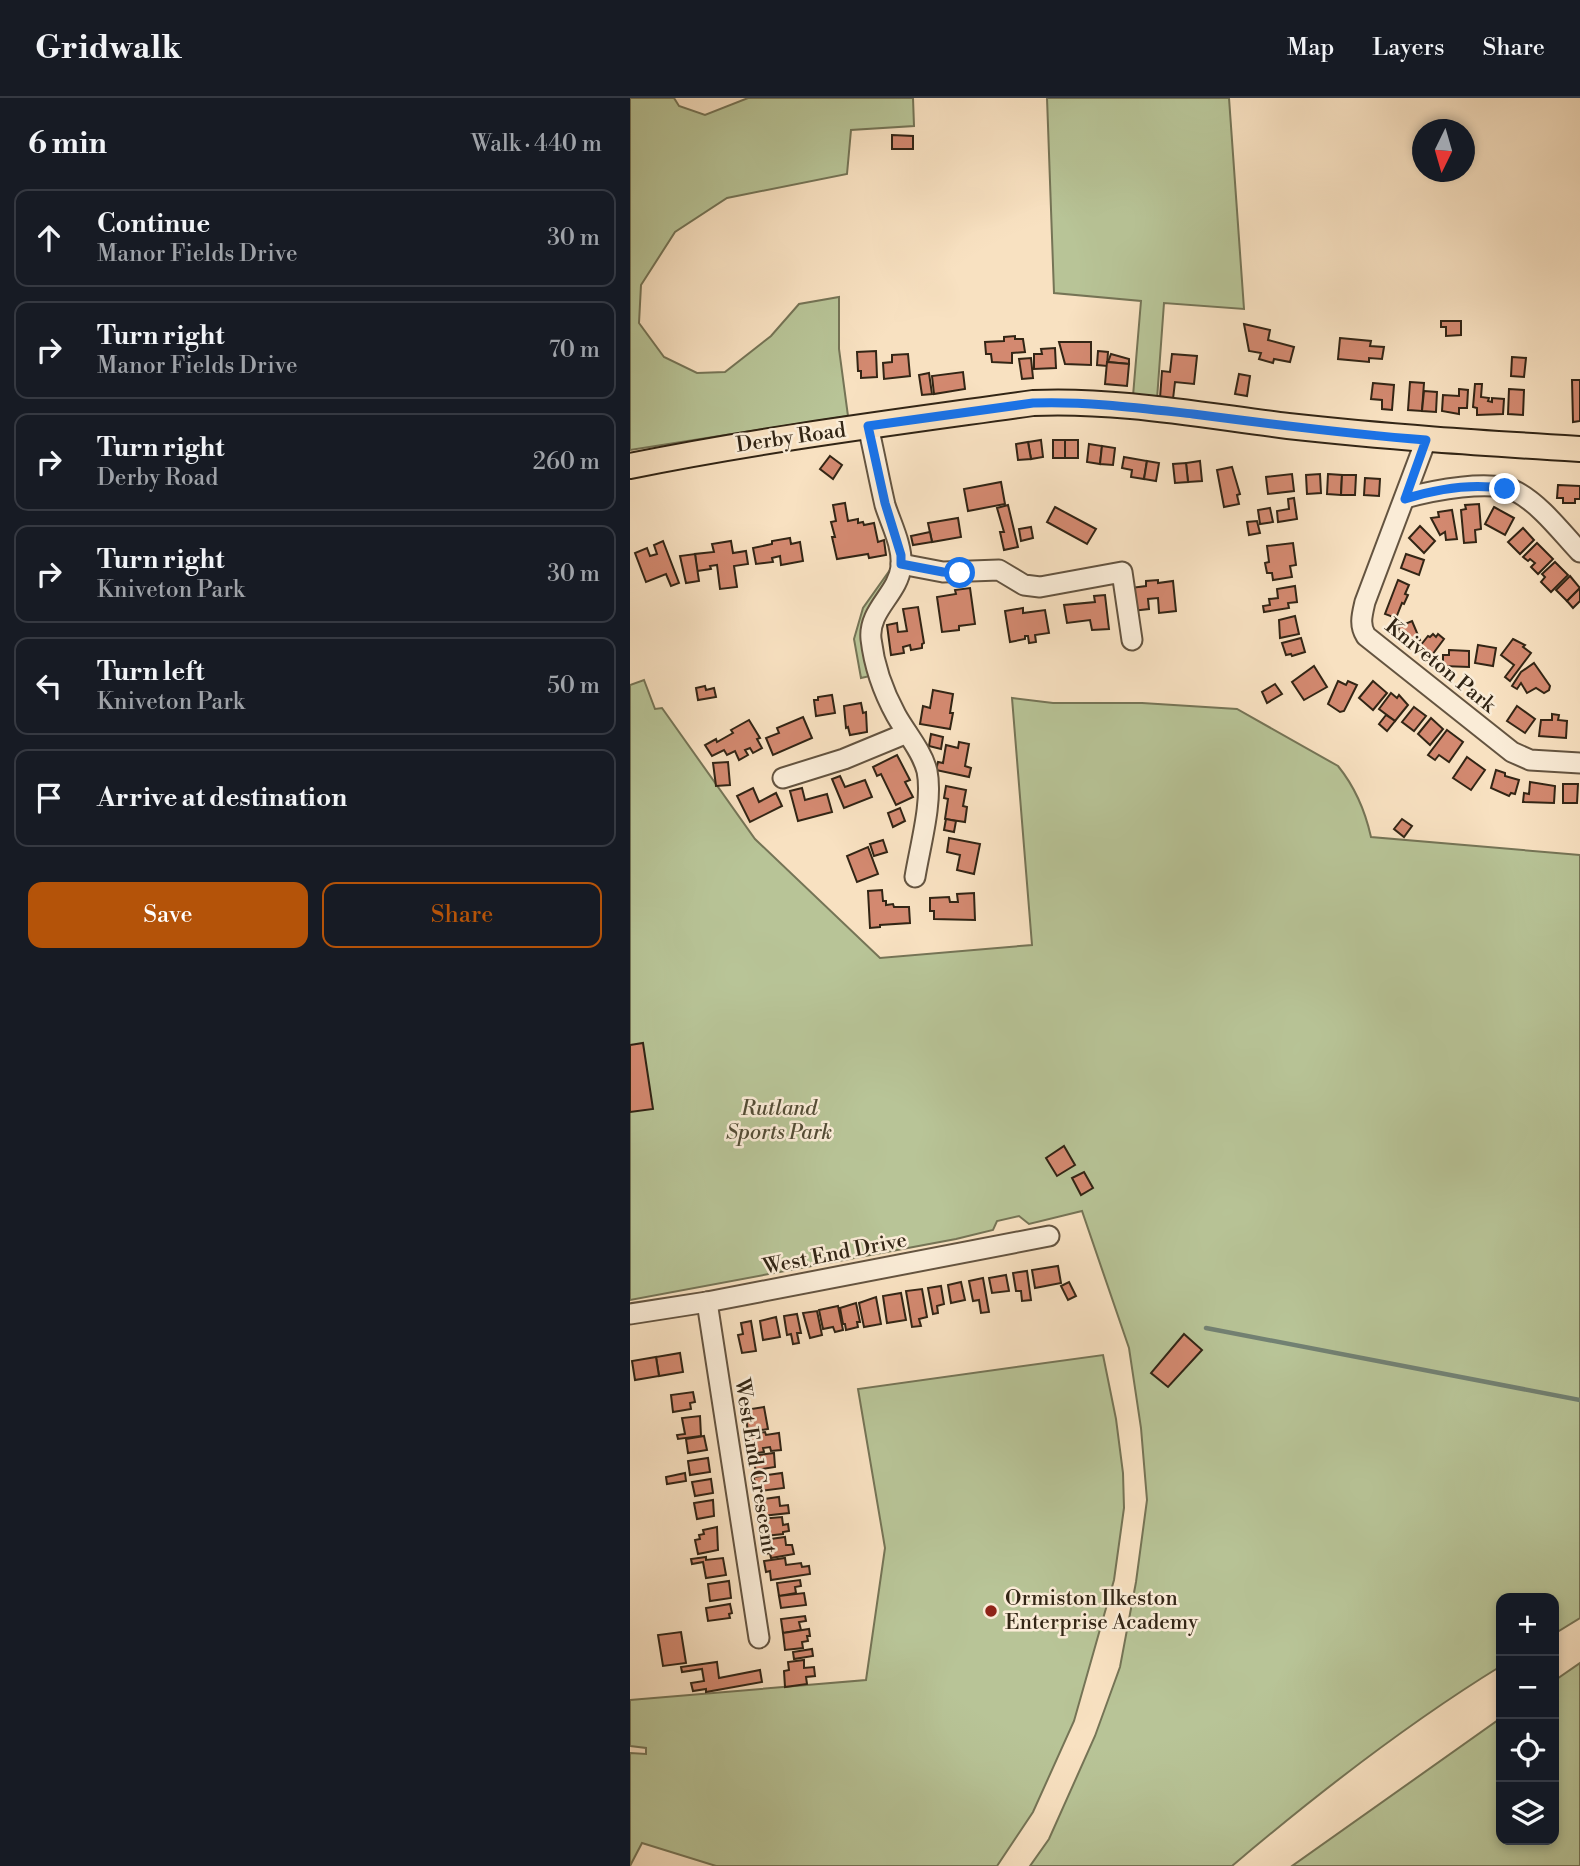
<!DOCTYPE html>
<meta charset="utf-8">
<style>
:root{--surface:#171b24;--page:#20242c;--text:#f1f3f6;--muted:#9ea1a6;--line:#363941;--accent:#b45309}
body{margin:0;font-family:"Libre Bodoni",serif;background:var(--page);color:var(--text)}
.controls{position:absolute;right:21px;bottom:21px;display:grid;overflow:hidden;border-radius:14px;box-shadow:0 4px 10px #0003}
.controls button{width:63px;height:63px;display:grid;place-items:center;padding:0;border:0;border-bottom:2px solid var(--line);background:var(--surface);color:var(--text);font:35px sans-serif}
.compass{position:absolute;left:782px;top:21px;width:63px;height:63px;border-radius:50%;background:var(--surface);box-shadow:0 4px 10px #0003;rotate:185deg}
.stop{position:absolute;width:21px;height:21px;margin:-16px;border:5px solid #1a73e8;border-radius:50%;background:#fff}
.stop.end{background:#1a73e8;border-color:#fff;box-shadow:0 2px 7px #0008}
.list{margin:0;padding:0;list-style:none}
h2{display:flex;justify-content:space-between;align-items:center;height:91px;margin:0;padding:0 28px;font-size:30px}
h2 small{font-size:23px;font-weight:400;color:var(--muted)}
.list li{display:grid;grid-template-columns:46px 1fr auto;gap:21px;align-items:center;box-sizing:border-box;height:98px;margin:0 14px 14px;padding:0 14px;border:2px solid var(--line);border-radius:14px}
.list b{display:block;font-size:26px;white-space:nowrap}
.list p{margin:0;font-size:23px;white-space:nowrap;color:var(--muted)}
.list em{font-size:23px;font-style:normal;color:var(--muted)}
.actions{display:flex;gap:14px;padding:21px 28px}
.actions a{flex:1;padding:16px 0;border:2px solid var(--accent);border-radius:14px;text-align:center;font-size:24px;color:var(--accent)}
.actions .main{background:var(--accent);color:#fff}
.icon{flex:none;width:38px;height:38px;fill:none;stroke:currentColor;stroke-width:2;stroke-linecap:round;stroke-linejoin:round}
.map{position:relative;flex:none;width:950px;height:1768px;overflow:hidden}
header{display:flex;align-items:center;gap:42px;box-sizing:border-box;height:98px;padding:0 35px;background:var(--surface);border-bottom:2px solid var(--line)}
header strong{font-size:33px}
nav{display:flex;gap:38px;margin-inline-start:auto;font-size:24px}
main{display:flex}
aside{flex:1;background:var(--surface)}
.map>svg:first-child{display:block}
</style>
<header>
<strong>Gridwalk</strong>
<nav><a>Map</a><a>Layers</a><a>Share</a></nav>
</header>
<main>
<aside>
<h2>6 min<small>Walk · 440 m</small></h2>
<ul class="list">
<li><svg class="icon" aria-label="ahead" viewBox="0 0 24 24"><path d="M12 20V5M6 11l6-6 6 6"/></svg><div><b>Continue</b><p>Manor Fields Drive</p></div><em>30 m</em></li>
<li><svg class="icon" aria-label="right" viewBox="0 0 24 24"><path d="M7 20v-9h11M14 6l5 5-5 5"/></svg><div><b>Turn right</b><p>Manor Fields Drive</p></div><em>70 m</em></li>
<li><svg class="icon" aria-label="right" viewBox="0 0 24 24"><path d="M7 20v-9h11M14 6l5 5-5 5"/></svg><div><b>Turn right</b><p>Derby Road</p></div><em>260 m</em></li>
<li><svg class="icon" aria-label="right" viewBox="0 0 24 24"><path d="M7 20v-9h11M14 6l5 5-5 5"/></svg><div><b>Turn right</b><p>Kniveton Park</p></div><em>30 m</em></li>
<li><svg class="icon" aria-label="left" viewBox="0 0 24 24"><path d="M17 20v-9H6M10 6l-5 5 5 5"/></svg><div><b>Turn left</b><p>Kniveton Park</p></div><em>50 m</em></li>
<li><svg class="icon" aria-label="arrive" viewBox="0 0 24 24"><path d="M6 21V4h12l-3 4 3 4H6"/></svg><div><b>Arrive at destination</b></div></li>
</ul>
<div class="actions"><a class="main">Save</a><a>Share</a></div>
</aside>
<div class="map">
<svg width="950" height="1768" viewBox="0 0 950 1768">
<rect width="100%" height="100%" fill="#f8e1c1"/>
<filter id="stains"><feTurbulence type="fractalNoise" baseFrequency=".00286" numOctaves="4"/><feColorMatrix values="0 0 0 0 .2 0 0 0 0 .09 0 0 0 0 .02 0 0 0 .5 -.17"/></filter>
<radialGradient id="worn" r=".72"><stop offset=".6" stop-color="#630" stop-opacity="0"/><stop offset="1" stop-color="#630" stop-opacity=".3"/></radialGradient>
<g fill="#b8c497" stroke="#757456" stroke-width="2">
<polygon points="0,0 44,0 49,8 75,17 118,0 283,0 284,28 221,32 217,76 97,100 45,134 11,187 9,225 34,259 67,275 95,274 141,238 169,206 209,199 209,251 218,318 0,352"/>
<polygon points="417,0 599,0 614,211 534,205 527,301 503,298 511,203 424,195"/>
<polygon points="260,472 260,478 239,509 240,578 231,580 224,541 233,510"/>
<path d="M14,582L25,611L32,610L125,741L250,860L402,847L382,600L423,605H512L607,611L708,668C725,689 735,712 741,739L950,757V1520L924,1536V1500H871V1568C775,1627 688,1695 602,1768H400L419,1741L465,1638L490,1569L506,1484L517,1402L511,1330L499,1250L452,1113L399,1126L389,1118L367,1123L363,1132L326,1141L0,1202V587Z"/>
<polygon points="473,1257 486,1321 493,1375 494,1410 484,1482 444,1623 403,1714 367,1768 86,1768 12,1745 0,1768 0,1655 16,1656 16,1650 0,1648 0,1602 236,1582 255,1450 228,1291"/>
<polygon points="950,1565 950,1768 662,1768 871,1620 871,1742 924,1742 924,1583"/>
</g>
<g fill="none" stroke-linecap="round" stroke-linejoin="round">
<polyline stroke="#728173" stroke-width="4.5" points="576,1230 950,1302"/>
</g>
<g fill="#d38970" stroke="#322515" stroke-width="2">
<polygon points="262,37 283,38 283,51 262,51"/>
<polygon points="811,223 831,223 831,237 816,238 816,229 811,229"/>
<polygon points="614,226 640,232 638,242 664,249 660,264 644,261 643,265 629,261 631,255 619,253"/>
<polygon points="385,238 385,241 393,241 395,254 382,255 382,265 362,264 361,256 356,256 355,244 374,243 374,239"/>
<polygon points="710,240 741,243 740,248 754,249 752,261 739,260 739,264 708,261"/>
<polygon points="429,244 461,244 461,267 435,266"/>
<polygon points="425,250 426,270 404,271 404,256 412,256 411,251"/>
<polygon points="246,253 247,279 231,280 231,273 228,273 227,254"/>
<polygon points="468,253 478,254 477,268 467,267"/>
<polygon points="278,256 280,278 254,281 253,265 262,264 262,257"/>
<polygon points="481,256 499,261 499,266 478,264"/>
<polygon points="542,256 567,258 564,286 545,284 543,301 530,300 532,273 540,274"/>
<polygon points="882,259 896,260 894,279 881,278"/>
<polygon points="401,260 403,280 392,281 389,261"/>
<polygon points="477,264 499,266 497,288 475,286"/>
<polygon points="333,274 335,291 304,296 302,278"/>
<polygon points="299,275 302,296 292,297 289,277"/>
<polygon points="609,276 620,278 617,298 605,296"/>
<polygon points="942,282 950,282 950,323 943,324"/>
<polygon points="780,284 794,285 792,313 778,312"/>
<polygon points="743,285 764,287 762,312 752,311 752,302 741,301"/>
<polygon points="845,286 852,286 851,299 859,300 858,303 862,304 862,300 874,301 873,316 847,317 847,310 843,309"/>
<polygon points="829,291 838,292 837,310 829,310 829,316 812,313 813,297 829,298"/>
<polygon points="879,291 894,292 893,317 878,316"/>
<polygon points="794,293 807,294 806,314 792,313"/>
<polygon points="411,342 413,359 401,361 398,344"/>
<rect x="423" y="342" width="12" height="18"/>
<rect x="435" y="342" width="13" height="18"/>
<polygon points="398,344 401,361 388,362 386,346"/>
<polygon points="459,346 472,348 470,366 457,364"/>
<polygon points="472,348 485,350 483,367 470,366"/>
<polygon points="200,358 212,367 203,381 190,371"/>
<polygon points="494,359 517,363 514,381 501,379 502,372 492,370"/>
<polygon points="517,363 529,365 526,383 514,381"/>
<polygon points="570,363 572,383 558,384 556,365"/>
<polygon points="556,365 558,384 545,385 543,366"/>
<polygon points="602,369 610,396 607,397 609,406 594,409 587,372"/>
<polygon points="662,376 664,393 638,396 636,379"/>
<polygon points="690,376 691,395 677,396 676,377"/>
<polygon points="698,376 712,377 711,397 697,396"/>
<polygon points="712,377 726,377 725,397 711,397"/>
<polygon points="735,380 750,381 749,398 734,397"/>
<polygon points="371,384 375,406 338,413 334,391"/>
<polygon points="928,387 950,388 950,401 945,401 945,405 933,405 933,400 927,400"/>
<polygon points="664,400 667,421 648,424 647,413 659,411 658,401"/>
<polygon points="215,405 218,423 228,421 228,425 233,424 234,427 244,425 248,444 254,442 256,457 239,460 238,456 207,461 202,439 205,439 201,424 206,423 203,407"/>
<polygon points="849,406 851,431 845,432 846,444 834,445 831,412 836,411 835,407"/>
<polygon points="378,407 388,449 374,452 370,434 374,434 367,410"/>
<polygon points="425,409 466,431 457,446 417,424"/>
<polygon points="864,409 884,420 875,437 855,426"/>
<polygon points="640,410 643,424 630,426 628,412"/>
<polygon points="822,412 827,441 816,442 815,434 810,437 801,420 809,419 808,414"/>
<polygon points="328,420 331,439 302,444 298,425"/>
<polygon points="627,423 630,435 619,437 617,424"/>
<polygon points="790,428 805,443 794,455 779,440"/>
<polygon points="401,429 403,440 391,443 389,431"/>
<polygon points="893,430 904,442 890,456 878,444"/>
<polygon points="300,434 302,444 283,447 281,438"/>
<polygon points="160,440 161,446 170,444 173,463 151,467 150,458 142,460 143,464 126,466 123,450 142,446 142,443"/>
<polygon points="33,443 49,485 41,488 36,476 16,484 5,455 17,450 20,458 27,456 24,447"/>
<polygon points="101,443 103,455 116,453 118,466 104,468 107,489 90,491 87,467 80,468 81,471 67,473 65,456 84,454 82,446"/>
<polygon points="663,445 666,467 660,468 662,479 643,482 642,475 637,475 635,465 639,464 637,448"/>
<polygon points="907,445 923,461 908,476 901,469 905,465 900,461 898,463 893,459"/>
<polygon points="65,456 69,483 56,485 50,458"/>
<polygon points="776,456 794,462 789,477 771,470"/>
<polygon points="925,464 938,477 921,494 911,484 915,479 912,476"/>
<polygon points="940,478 950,490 937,503 926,492"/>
<polygon points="528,482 528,485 543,483 546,513 529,515 528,500 518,501 519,511 502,513 500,490 516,488 516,483"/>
<polygon points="768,482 779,487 775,496 778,497 774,506 772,505 766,520 755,516"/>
<polygon points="665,488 667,504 658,505 659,510 634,514 633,508 640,507 639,501 648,500 647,491"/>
<polygon points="340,490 345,526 329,528 329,532 312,534 307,499 326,496 325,492"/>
<polygon points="950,490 950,503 943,510 937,503"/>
<polygon points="475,497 479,531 462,532 460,522 437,525 434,507 465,504 464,498"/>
<polygon points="288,509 294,545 292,546 292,550 281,552 280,547 273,549 274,555 261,557 257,527 267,525 268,534 277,533 273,511"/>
<polygon points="393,510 393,515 415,512 419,535 405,537 406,544 399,545 398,538 395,538 395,541 380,544 375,513"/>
<polygon points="665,518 669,536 650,540 649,522"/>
<polygon points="782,523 790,542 776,548 768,529"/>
<polygon points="803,536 806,539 808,536 814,541 799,561 787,552 798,538 800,539"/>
<polygon points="671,540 675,554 662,558 661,556 656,557 652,545"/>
<polygon points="883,541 895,547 893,549 901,555 880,583 875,579 884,567 871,557"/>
<polygon points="848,547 866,550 863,568 845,565"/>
<polygon points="819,552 839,553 839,569 813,568 813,557 819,557"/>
<polygon points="904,565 920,588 919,592 914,595 906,590 897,595 891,585 887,591 882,588 891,574"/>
<polygon points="684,568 697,589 674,602 662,584"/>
<polygon points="708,583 716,587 718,583 727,587 714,613 710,614 698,606"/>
<polygon points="743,583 757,595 743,612 729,600"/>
<polygon points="645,586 652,596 637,605 632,594"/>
<polygon points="75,588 76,592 84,590 86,599 68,602 66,590"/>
<polygon points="303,592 323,596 320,615 323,615 320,631 290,626 293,608 300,610"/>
<polygon points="761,595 767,600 769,597 778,607 765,623 749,611"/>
<polygon points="202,597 205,615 186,618 184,602 188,602 188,599"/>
<polygon points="231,605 233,615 236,614 237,634 220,637 218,629 216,630 214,608"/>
<polygon points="887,608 905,621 895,635 877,623"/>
<polygon points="784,609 796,618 784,633 772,624"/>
<polygon points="922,616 929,617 928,622 937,623 936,640 909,638 911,622 922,622"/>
<polygon points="756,617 765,623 757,633 749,626"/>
<polygon points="173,619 182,640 143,657 136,640 149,635 147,630"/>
<polygon points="801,620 813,631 800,647 788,636"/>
<polygon points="119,622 130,640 127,641 132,650 123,655 120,650 115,652 118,657 109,662 105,653 97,657 94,652 82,658 75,647 86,641 87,644 103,635 101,632"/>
<polygon points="817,632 833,644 819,664 809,657 805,662 798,657"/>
<polygon points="301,636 313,639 311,651 299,648"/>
<polygon points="329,644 339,646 335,668 341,670 339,679 306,672 308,664 313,665 316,647 328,650"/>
<polygon points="267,657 280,682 275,684 283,699 266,707 251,676 247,678 243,669"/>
<polygon points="837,659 855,672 841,692 823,680"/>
<polygon points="98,664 100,687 86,688 83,665"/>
<polygon points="866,672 875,675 875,678 889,682 885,696 881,695 879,698 861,690"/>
<polygon points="210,678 215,689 235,682 242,699 214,710 202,681"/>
<polygon points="900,684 925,688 924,705 893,704 894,695 899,696"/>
<polygon points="933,686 948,686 947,705 933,705"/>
<polygon points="316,688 336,692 333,708 337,709 335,724 315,721 318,701 314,700"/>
<polygon points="123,690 129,704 146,695 152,708 120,724 107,698"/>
<polygon points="172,690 175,702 197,696 202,714 168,723 160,693"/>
<polygon points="270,710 275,723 263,729 258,715"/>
<polygon points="316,721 326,723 324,734 314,732"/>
<polygon points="772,721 782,728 774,739 764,731"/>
<polygon points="319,740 350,746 344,776 327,772 330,757 317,754"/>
<polygon points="253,742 257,754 244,758 240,746"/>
<polygon points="238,749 248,776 227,784 217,758"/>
<polygon points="252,792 253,803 256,803 256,807 263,806 264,809 279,809 280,825 250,827 250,829 240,830 238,793"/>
<polygon points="344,795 345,822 304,821 304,813 300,813 300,800 319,799 320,804 328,804 327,796"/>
<polygon points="13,945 23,1011 0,1014 0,947"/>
<polygon points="434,1048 445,1067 427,1078 416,1060"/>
<polygon points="454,1074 463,1090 451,1097 442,1080"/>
<polygon points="428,1168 431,1185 405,1190 402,1172"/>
<polygon points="397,1173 401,1202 392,1203 391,1193 386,1193 383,1175"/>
<polygon points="376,1177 379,1193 362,1195 359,1180"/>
<polygon points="353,1180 359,1214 351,1215 349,1202 343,1203 339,1183"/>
<polygon points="331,1184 335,1202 321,1205 318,1187"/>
<polygon points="439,1184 446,1198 438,1202 431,1188"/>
<polygon points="311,1188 314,1206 307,1208 308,1215 303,1216 298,1190"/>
<polygon points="292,1191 297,1219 289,1221 291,1228 282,1229 276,1193"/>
<polygon points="271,1195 276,1222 257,1225 253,1198"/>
<polygon points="246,1199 251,1226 234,1229 229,1205"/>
<polygon points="226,1205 230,1224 227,1224 228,1229 216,1232 215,1226 213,1226 210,1210"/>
<polygon points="208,1208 213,1232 205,1234 203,1229 193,1231 189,1212"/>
<polygon points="187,1213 192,1237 180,1240 173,1215"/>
<polygon points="167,1216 171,1235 167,1235 169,1245 163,1246 161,1236 157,1237 154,1218"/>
<polygon points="146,1219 150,1239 133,1242 130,1223"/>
<polygon points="121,1223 126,1253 112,1255 108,1237 113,1236 111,1225"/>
<polygon points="554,1236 572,1252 538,1289 521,1275"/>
<polygon points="50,1255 53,1274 29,1278 26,1259"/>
<polygon points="26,1259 29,1278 5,1282 2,1263"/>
<polygon points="63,1294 65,1304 60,1305 61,1311 43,1314 41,1297"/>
<polygon points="134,1309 138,1331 118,1334 115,1312"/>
<polygon points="70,1318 71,1338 48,1341 47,1337 55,1336 52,1320"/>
<polygon points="135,1334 136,1337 149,1335 151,1352 141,1353 140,1349 133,1350 134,1354 120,1356 115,1337"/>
<polygon points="74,1338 77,1352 58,1355 56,1341"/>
<polygon points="144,1355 145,1369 126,1372 121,1358"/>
<polygon points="78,1360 80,1374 60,1377 58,1363"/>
<polygon points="55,1375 56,1383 37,1386 36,1379"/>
<polygon points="152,1375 154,1390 129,1393 128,1387 125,1388 124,1379"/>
<polygon points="81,1381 83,1395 65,1398 62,1384"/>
<polygon points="149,1399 150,1408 158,1407 159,1415 132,1418 127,1402"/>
<polygon points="83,1402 84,1418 67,1421 64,1405"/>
<polygon points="152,1419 153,1427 158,1426 159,1433 153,1434 153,1436 135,1438 130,1421"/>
<polygon points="87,1429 88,1452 68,1456 65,1442 70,1441 69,1437 74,1436 73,1432"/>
<polygon points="155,1439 156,1447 162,1447 164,1456 141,1460 140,1455 135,1456 133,1442"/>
<polygon points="76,1459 76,1462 93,1460 96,1477 76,1480 73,1464 62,1466 61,1461"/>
<polygon points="155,1460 156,1467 171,1465 172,1469 179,1468 180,1476 141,1482 140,1473 136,1474 134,1463"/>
<polygon points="170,1482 171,1488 165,1489 166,1495 149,1498 147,1485"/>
<polygon points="99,1483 101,1500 80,1503 78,1486"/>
<polygon points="174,1495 176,1507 151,1510 149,1498"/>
<polygon points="100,1506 102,1515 99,1516 100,1520 78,1523 76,1510"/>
<polygon points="175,1518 176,1523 169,1524 171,1532 153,1535 151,1521"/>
<polygon points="179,1531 180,1538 177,1538 178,1543 172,1544 173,1550 155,1552 153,1535"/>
<polygon points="51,1534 56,1565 33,1568 28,1537"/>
<polygon points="182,1551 183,1558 164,1561 163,1554"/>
<polygon points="174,1562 174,1570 184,1569 185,1578 176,1579 177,1586 155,1589 154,1573 159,1572 158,1564"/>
<polygon points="87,1564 89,1580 130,1572 132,1584 76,1594 76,1591 63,1593 61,1585 74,1583 72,1571 52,1574 51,1569"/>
</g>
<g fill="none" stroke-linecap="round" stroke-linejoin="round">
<g stroke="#645440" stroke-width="23">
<g id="minor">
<path d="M238,328C244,354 249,381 255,407C261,426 273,448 271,469C268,496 238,512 241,541C244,567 254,595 266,617C276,635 292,653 297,673C303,703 290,748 285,779"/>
<path d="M796,342L735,504C732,517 729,527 736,538L882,654L900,662L950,665"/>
<path d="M775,400C801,393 862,380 887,394C912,408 931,434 950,454"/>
<polyline points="271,466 313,474 369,472 394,487 410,489 492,474 502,542"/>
<polyline points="153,680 214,661 277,635"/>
<polyline points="77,1204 129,1540"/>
<polyline points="0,1216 77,1204 419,1138"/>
</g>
</g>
<g stroke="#322515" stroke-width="28">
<path id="major" d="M0,368C133,341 268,324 403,305C485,301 576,318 658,328C755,339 852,345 950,351"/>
</g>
<use href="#minor" stroke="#faecd7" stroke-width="19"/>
<use href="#major" stroke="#f8e1c1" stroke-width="24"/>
</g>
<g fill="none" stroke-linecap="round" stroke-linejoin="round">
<path stroke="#1a73e8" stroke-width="9" d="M330,475L313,474L271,466V457L255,405L238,328L403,305C456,303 510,310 563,316C640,326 718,336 796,342L775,401C807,391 842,385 875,391"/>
</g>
<circle fill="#8f2418" stroke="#faecd7" stroke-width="2.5" cx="361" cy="1513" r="7"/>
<g text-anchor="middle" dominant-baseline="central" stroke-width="5" stroke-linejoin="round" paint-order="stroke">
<g font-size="21" fill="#322515" stroke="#faecd7">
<text transform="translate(161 340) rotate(-8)">Derby Road</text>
<text transform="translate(810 568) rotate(39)">Kniveton Park</text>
<text transform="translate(205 1156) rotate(-11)">West End Drive</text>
<text transform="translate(125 1368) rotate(81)">West End Crescent</text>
</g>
<g font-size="21" font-style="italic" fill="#544d36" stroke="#faecd7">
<text x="149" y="1011">Rutland<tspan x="149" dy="24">Sports Park</tspan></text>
</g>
<g font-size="21" fill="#322515" stroke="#faecd7" text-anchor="start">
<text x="375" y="1501">Ormiston Ilkeston<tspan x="375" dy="24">Enterprise Academy</tspan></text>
</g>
</g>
<rect width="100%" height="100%" filter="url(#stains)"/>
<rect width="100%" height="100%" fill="url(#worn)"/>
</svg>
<div class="controls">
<button>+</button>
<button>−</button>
<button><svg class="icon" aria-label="locate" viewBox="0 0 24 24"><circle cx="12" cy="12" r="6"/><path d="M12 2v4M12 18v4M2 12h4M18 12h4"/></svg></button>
<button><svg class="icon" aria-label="layers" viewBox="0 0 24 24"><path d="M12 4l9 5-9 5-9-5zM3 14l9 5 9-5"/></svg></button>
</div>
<svg class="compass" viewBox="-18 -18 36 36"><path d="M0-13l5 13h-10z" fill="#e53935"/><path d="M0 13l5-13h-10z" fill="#9ea1a6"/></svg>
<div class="stop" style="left:330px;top:475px"></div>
<div class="stop end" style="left:875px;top:391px"></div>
</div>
</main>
